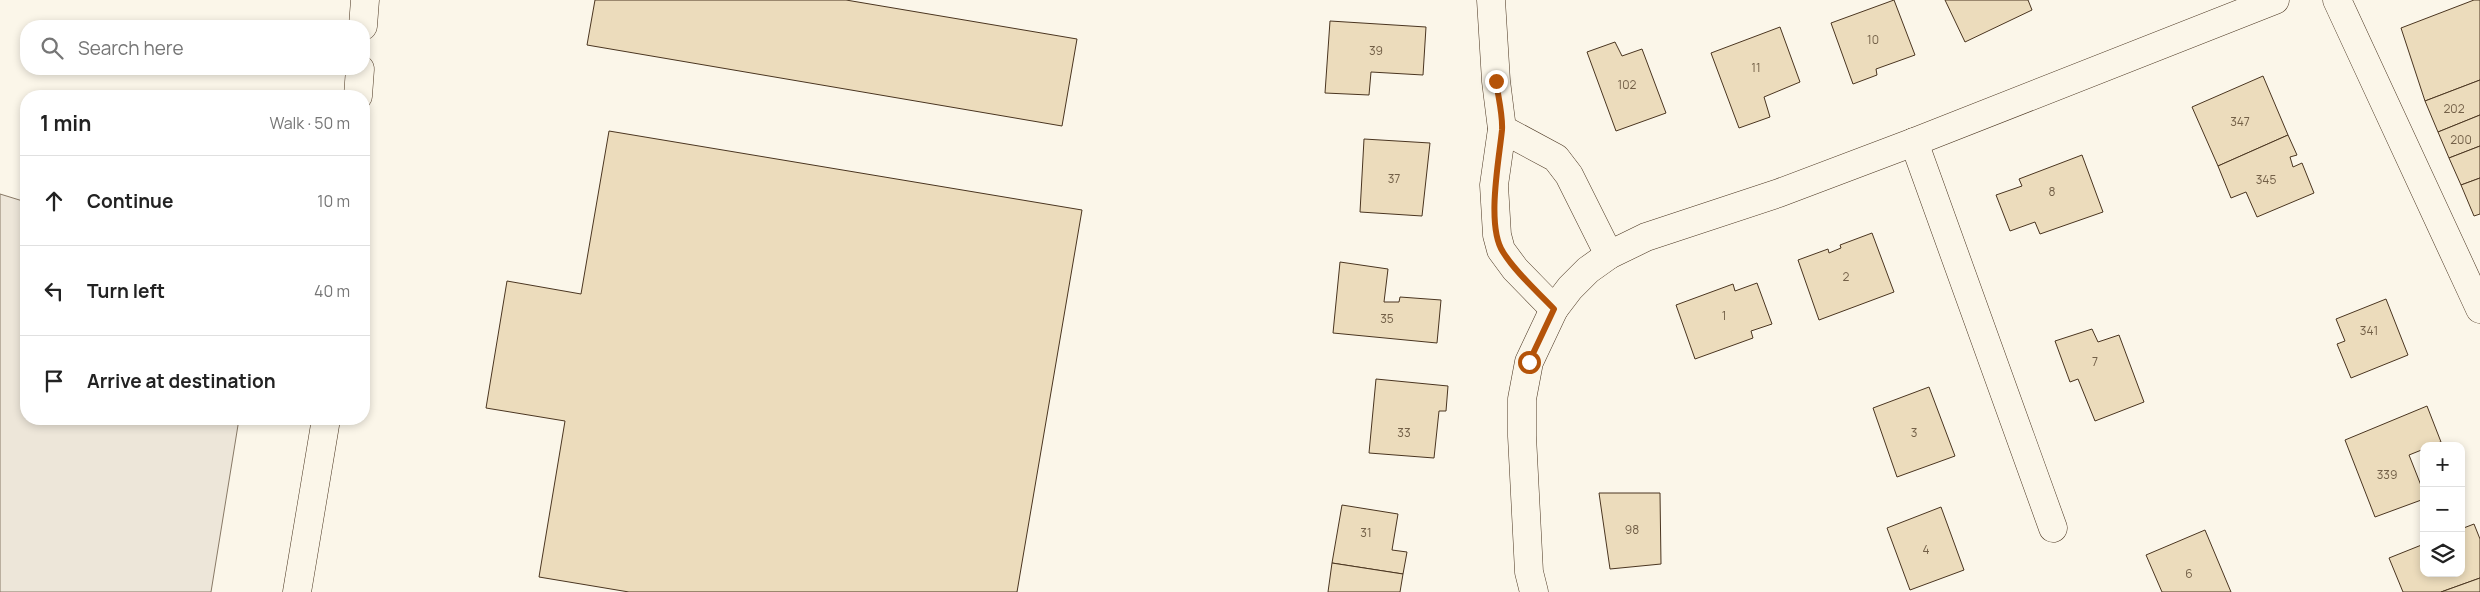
<!DOCTYPE html>
<meta charset="utf-8">
<style>
:root{--surface:#fff;--page:#f6f6f6;--text:#222;--muted:#767676;--line:#e0e0e0}
body{margin:0;font-family:Manrope,sans-serif;background:var(--page);color:var(--text)}
.controls{position:absolute;right:15px;bottom:15px;display:grid;overflow:hidden;border-radius:10px;box-shadow:0 2px 8px #0003}
.controls button{width:45px;height:45px;display:grid;place-items:center;padding:0;border:0;border-bottom:1px solid var(--line);background:var(--surface);color:var(--text);font:25px sans-serif}
.stop{position:absolute;width:15px;height:15px;margin:-11px;border:4px solid #b45309;border-radius:50%;background:#fff}
.stop.end{background:#b45309;border-color:#fff;box-shadow:0 1px 5px #0008}
.list{margin:0;padding:0;list-style:none}
h2{display:flex;justify-content:space-between;align-items:center;height:65px;margin:0;padding:0 20px;font-size:21px}
h2 small{font-size:16px;font-weight:400;color:var(--muted)}
.list li{display:grid;grid-template-columns:32px 1fr auto;gap:15px;align-items:center;box-sizing:border-box;height:90px;padding:0 20px;border-top:1px solid var(--line)}
.list b{display:block;font-size:19px;white-space:nowrap}
.list em{font-size:16px;font-style:normal;color:var(--muted)}
.icon{flex:none;width:28px;height:28px;fill:none;stroke:currentColor;stroke-width:2;stroke-linecap:round;stroke-linejoin:round}
.map{position:relative;flex:none;width:2480px;height:592px;overflow:hidden}
.search{position:absolute;background:var(--surface);box-shadow:0 2px 8px #0003;left:20px;top:20px;width:350px;height:55px;display:flex;align-items:center;gap:12px;box-sizing:border-box;padding:0 18px;border-radius:20px;color:var(--muted);font-size:19px}
.panel{position:absolute;background:var(--surface);box-shadow:0 2px 8px #0003;left:20px;top:90px;width:350px;height:335px;border-radius:20px}
.map>svg:first-child{display:block}
</style>
<div class="map">
<svg width="2480" height="592" viewBox="0 0 2480 592">
<rect width="100%" height="100%" fill="#fbf6e9"/>
<polygon fill="#ede6d9" stroke="#887966" points="0,194 26,202 26,419 239,419 211,592 0,592"/>
<g fill="#ecdcbc" stroke="#4a3520">
<polygon points="595,0 846,0 1077,39 1062,126 587,45"/>
<polygon points="1894,0 1915,55 1876,69 1877,75 1853,84 1831,23"/>
<polygon points="1945,0 2028,0 2032,10 1965,42"/>
<polygon points="2474,0 2480,0 2480,80 2425,101 2401,28"/>
<polygon points="1330,21 1426,27 1423,75 1371,72 1369,95 1325,93"/>
<polygon points="1780,27 1800,82 1764,97 1770,117 1739,128 1711,53"/>
<polygon points="1615,42 1622,56 1642,49 1666,113 1616,131 1587,52"/>
<polygon points="2263,76 2288,135 2218,166 2192,107"/>
<polygon points="2480,80 2480,115 2438,132 2425,101"/>
<polygon points="2480,115 2480,146 2449,158 2438,132"/>
<polygon points="609,131 1082,210 1017,592 629,592 539,577 565,421 486,408 507,281 581,294"/>
<polygon points="2288,135 2297,155 2290,157 2293,167 2302,163 2314,193 2257,217 2246,192 2231,198 2218,166"/>
<polygon points="1364,139 1430,143 1422,216 1360,212"/>
<polygon points="2480,146 2480,178 2461,185 2449,158"/>
<polygon points="2082,155 2103,212 2040,234 2035,222 2010,231 1996,195 2022,186 2019,179"/>
<polygon points="2480,178 2480,214 2474,216 2461,185"/>
<polygon points="1872,233 1894,292 1819,320 1798,260 1828,249 1829,253 1841,248 1840,245"/>
<polygon points="1340,262 1388,269 1384,302 1399,302 1400,297 1441,300 1437,343 1333,333"/>
<polygon points="1757,283 1772,324 1751,331 1753,338 1695,359 1676,305 1733,284 1735,291"/>
<polygon points="2386,299 2408,355 2351,378 2337,344 2345,341 2336,319"/>
<polygon points="2092,329 2098,342 2119,335 2144,402 2095,421 2078,379 2070,382 2055,341"/>
<polygon points="1376,379 1448,386 1446,411 1439,411 1434,458 1369,453"/>
<polygon points="1929,387 1955,456 1897,477 1873,408"/>
<polygon points="2427,406 2441,442 2424,446 2424,449 2409,455 2424,493 2424,499 2375,517 2345,440"/>
<polygon points="1599,493 1660,493 1661,564 1610,569"/>
<polygon points="1342,505 1398,514 1392,550 1407,552 1403,574 1332,563"/>
<polygon points="1941,507 1964,570 1910,590 1887,528"/>
<polygon points="2474,524 2480,539 2480,578 2441,592 2403,592 2389,558 2424,544 2424,573 2461,573 2461,529"/>
<polygon points="2205,530 2231,592 2162,592 2146,555"/>
<polygon points="1332,563 1403,574 1400,592 1328,592"/>
<polygon points="2480,578 2480,592 2441,592"/>
</g>
<g fill="none" stroke-linecap="round" stroke-linejoin="round">
<g stroke="#4a3520" stroke-width="29">
<g id="minor">
<polyline points="1491,0 1496,81 1502,129 1494,185 1497,235 1501,250 1515,269 1554,309"/>
<polyline points="2337,0 2480,309"/>
<polyline points="363,26 365,0"/>
<polyline points="358,96 360,69"/>
<polyline points="1502,129 1556,158 1569,175 1609,255"/>
<polyline points="1914,142 2053,528"/>
<polyline points="297,592 326,419"/>
<polyline points="1534,592 1529,572 1522,436 1522,399 1529,362 1554,309 1570,288 1588,270 1609,255 1646,237 1779,193 1914,142 2275,0"/>
</g>
</g>
<use href="#minor" stroke="#fbf6e9" stroke-width="28"/>
</g>
<g fill="none" stroke-linecap="round" stroke-linejoin="round">
<path stroke="#b45309" stroke-width="6" d="M1496,81C1498,96 1503,115 1502,130C1499,160 1486,226 1503,252C1516,273 1537,291 1554,309L1529,362"/>
</g>
<g text-anchor="middle" dominant-baseline="central" stroke-width="4" stroke-linejoin="round" paint-order="stroke">
<g font-size="12" fill="#725f47">
<text x="1873" y="39">10</text>
<text x="1376" y="50">39</text>
<text x="1756" y="67">11</text>
<text x="1627" y="84">102</text>
<text x="2454" y="108">202</text>
<text x="2240" y="121">347</text>
<text x="2461" y="139">200</text>
<text x="1394" y="178">37</text>
<text x="2266" y="179">345</text>
<text x="2052" y="191">8</text>
<text x="1846" y="276">2</text>
<text x="1724" y="315">1</text>
<text x="1387" y="318">35</text>
<text x="2369" y="330">341</text>
<text x="2095" y="361">7</text>
<text x="1404" y="432">33</text>
<text x="1914" y="432">3</text>
<text x="2387" y="474">339</text>
<text x="1632" y="529">98</text>
<text x="1366" y="532">31</text>
<text x="1926" y="549">4</text>
<text x="2189" y="573">6</text>
</g>
</g>
</svg>
<div class="controls">
<button>+</button>
<button>−</button>
<button><svg class="icon" aria-label="layers" viewBox="0 0 24 24"><path d="M12 4l9 5-9 5-9-5zM3 14l9 5 9-5"/></svg></button>
</div>
<div class="stop" style="left:1529px;top:362px"></div>
<div class="stop end" style="left:1496px;top:81px"></div>
<div class="search"><svg class="icon" aria-label="search" viewBox="0 0 24 24"><circle cx="10" cy="10" r="6"/><path d="M15 15l6 6"/></svg>Search here</div>
<section class="panel">
<h2>1 min<small>Walk · 50 m</small></h2>
<ul class="list">
<li><svg class="icon" aria-label="ahead" viewBox="0 0 24 24"><path d="M12 20V5M6 11l6-6 6 6"/></svg><div><b>Continue</b></div><em>10 m</em></li>
<li><svg class="icon" aria-label="left" viewBox="0 0 24 24"><path d="M17 20v-9H6M10 6l-5 5 5 5"/></svg><div><b>Turn left</b></div><em>40 m</em></li>
<li><svg class="icon" aria-label="arrive" viewBox="0 0 24 24"><path d="M6 21V4h12l-3 4 3 4H6"/></svg><div><b>Arrive at destination</b></div></li>
</ul>
</section>
</div>
